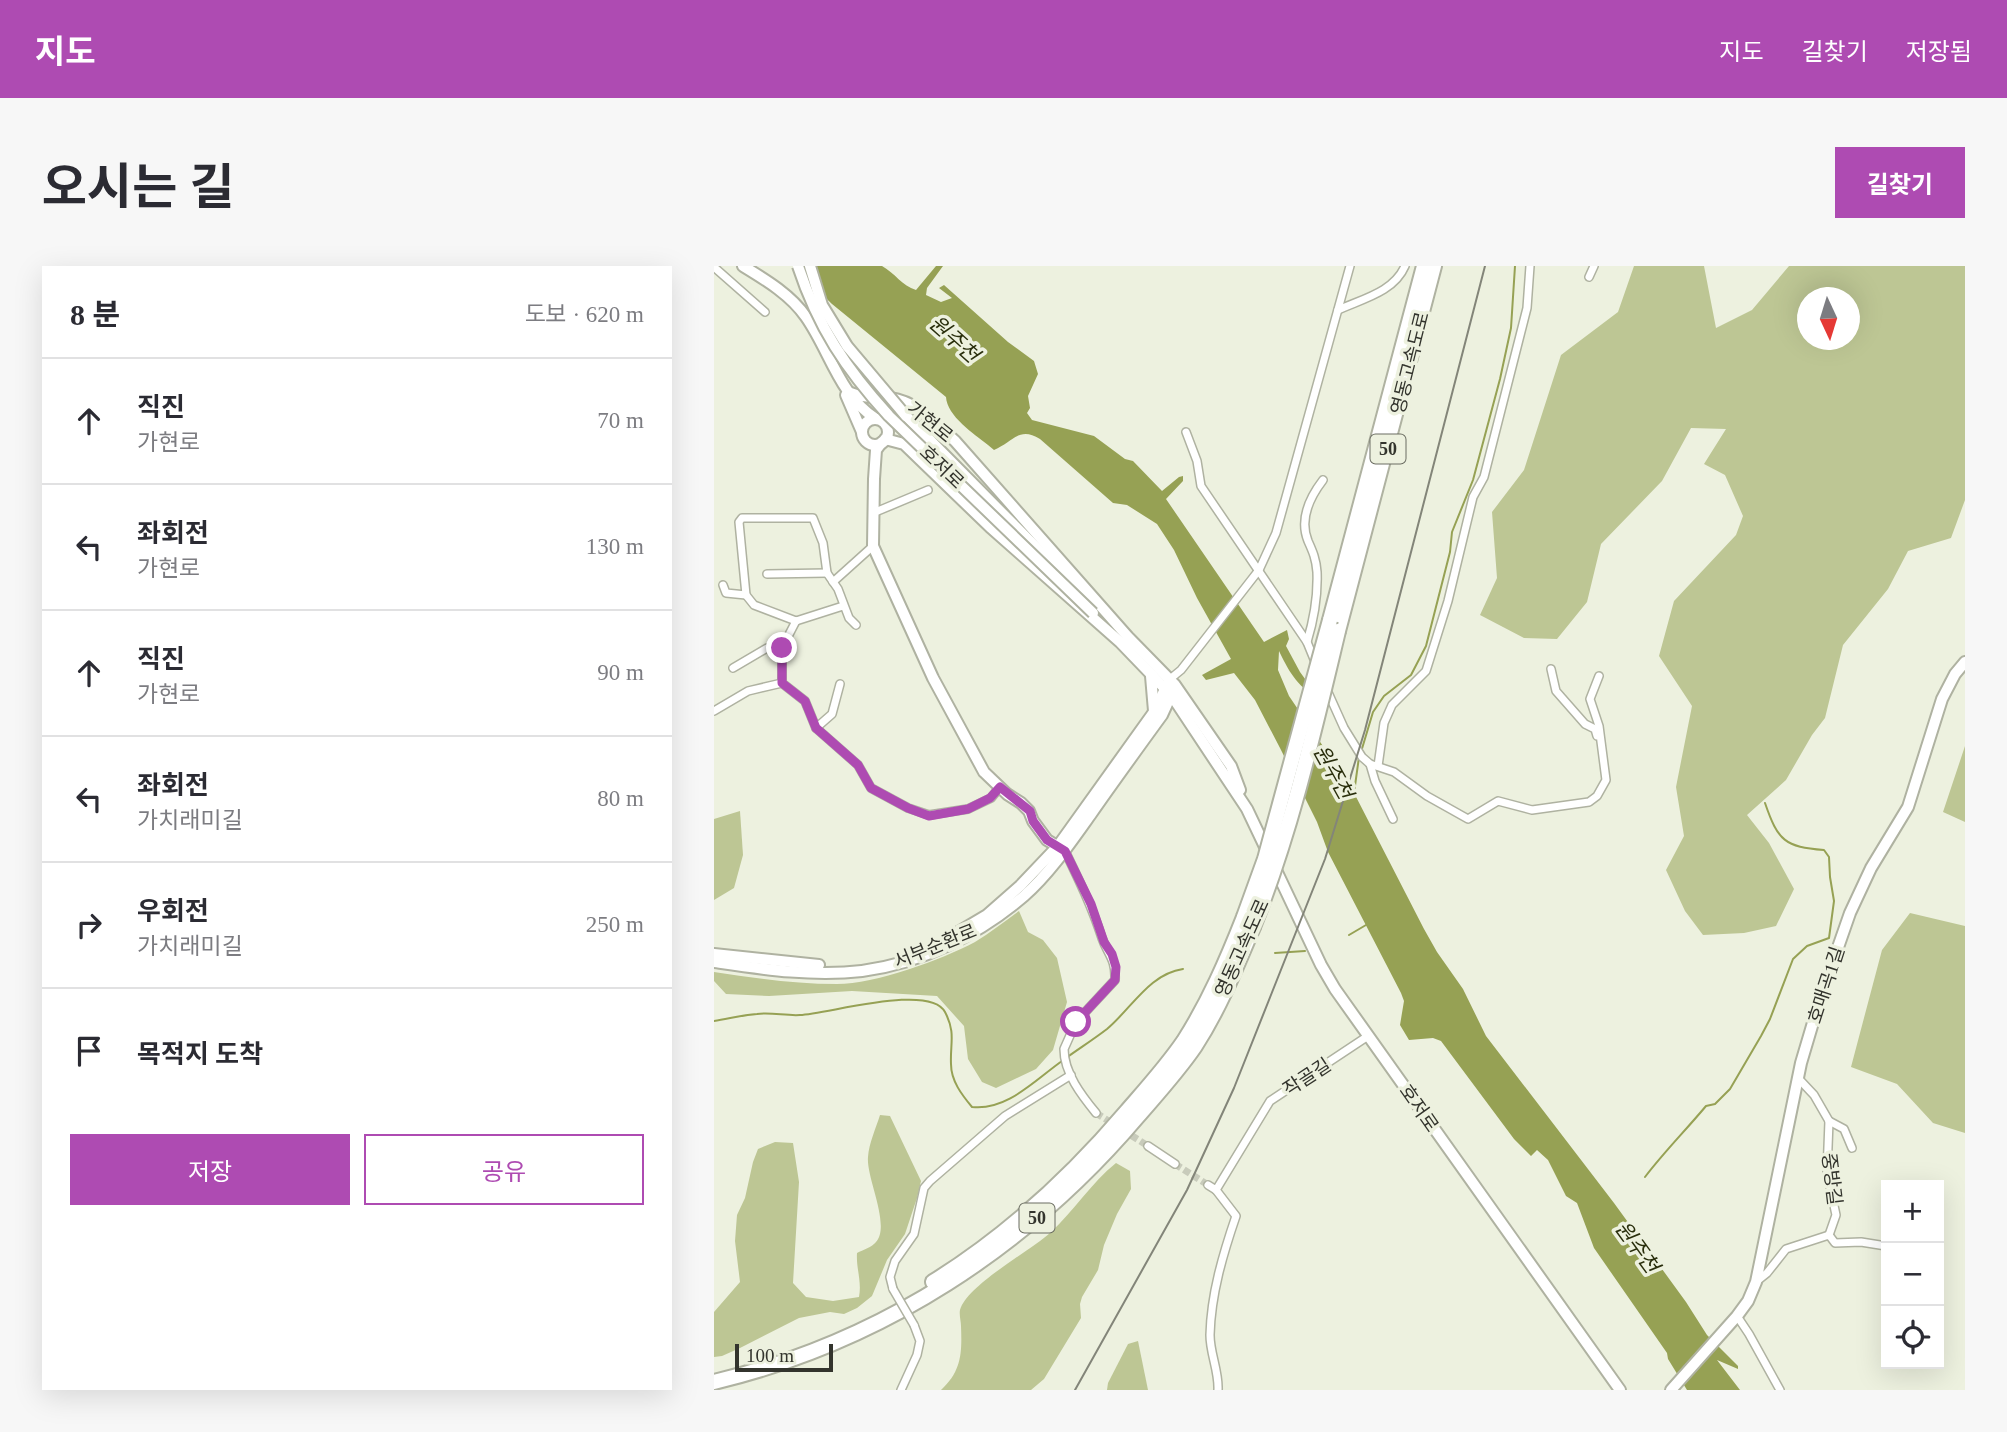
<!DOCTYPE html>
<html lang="ko">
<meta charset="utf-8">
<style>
:root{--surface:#fff;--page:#f7f7f7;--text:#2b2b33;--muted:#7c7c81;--line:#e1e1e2;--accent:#ae4bb2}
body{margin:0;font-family:"Times New Roman","Noto Sans KR",serif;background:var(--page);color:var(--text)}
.controls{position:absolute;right:21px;bottom:21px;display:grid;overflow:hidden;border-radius:0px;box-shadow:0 7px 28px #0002}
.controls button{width:63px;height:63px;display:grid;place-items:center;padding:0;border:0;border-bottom:2px solid var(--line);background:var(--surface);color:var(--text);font:35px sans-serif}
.compass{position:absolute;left:1083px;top:21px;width:63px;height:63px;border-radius:50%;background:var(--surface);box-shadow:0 7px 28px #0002;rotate:176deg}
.scale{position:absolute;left:21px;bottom:18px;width:98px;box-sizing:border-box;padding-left:7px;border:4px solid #33342d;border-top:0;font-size:19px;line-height:24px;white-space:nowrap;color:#33342d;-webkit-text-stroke:5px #edf1df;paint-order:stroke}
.stop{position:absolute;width:21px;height:21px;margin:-16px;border:5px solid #ae4bb2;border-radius:50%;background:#fff}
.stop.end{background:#ae4bb2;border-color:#fff;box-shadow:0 2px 7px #0008}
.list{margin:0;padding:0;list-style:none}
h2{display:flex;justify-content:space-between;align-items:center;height:91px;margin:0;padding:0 28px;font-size:30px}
h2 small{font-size:23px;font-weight:400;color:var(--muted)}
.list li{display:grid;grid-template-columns:46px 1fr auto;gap:21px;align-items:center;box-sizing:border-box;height:126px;padding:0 28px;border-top:2px solid var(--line)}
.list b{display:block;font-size:26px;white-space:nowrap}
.list p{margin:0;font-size:23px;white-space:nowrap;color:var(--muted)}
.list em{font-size:23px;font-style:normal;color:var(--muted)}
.actions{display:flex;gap:14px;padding:21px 28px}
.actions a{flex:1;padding:16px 0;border:2px solid var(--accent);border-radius:0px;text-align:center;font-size:24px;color:var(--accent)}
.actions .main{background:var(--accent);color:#fff}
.icon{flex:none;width:38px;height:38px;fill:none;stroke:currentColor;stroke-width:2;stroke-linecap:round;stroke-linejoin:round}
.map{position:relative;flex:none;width:1251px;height:1124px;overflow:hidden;border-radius:0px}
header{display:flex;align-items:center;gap:42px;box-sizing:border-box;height:98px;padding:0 35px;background:var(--accent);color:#fff}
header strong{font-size:33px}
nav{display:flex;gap:38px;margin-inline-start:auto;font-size:24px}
.intro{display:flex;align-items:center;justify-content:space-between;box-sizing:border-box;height:168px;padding:0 42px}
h1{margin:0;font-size:49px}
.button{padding:18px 32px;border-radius:0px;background:var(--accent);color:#fff;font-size:24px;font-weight:700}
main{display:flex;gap:42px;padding:0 42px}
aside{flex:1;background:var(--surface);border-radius:0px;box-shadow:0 7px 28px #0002}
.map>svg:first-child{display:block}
</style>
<header>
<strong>지도</strong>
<nav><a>지도</a><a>길찾기</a><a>저장됨</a></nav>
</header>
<div class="intro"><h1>오시는 길</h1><a class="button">길찾기</a></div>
<main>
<aside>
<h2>8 분<small>도보 · 620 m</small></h2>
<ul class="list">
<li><svg class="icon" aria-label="ahead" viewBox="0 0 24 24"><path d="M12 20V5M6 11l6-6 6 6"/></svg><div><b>직진</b><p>가현로</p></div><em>70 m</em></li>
<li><svg class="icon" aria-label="left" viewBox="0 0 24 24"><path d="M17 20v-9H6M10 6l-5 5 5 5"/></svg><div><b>좌회전</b><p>가현로</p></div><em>130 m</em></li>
<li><svg class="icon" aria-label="ahead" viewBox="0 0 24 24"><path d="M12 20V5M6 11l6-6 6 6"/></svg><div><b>직진</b><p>가현로</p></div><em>90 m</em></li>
<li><svg class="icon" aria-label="left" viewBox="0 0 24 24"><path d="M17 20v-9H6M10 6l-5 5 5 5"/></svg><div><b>좌회전</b><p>가치래미길</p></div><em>80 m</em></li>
<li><svg class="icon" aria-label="right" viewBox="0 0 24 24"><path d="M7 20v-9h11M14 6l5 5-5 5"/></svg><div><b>우회전</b><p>가치래미길</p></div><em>250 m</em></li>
<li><svg class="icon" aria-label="arrive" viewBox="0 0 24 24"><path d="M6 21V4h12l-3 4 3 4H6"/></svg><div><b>목적지 도착</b></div></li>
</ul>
<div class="actions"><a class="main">저장</a><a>공유</a></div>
</aside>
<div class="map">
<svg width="1251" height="1124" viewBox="0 0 1251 1124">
<rect width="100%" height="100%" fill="#edf1df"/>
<g fill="#bdc694" fill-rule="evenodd">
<path d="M920,0H990L1002,62L1038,44L1075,0H1251V234L1237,272L1194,285L1174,323L1129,379L1111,452L1098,469L1072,514L1033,549L1055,577L1080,623L1062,660L1030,667L989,669L971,645L952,604L970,570L962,521L978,440L945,390L960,335L1022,269L1029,250L1011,209L990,198L1012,163L977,162L948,215L887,278L873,336L843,373L810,372L766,349L783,312L778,246L810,204L847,89L904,46ZM1094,32H1136V74H1094Z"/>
<polygon points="1251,480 1251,556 1229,546"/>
<polygon points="26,545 29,589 20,622 0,634 0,553"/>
<path d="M305,645L314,666L329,674L343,692L353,736L339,784L322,803L282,822L268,816L254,793L250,760L223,730L138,725L55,730L12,728L0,715V706C41,712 81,718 123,718C161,718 227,694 261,676C276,667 291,655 305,645Z"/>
<polygon points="1196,647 1251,660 1251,867 1219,857 1183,818 1137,801 1168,684"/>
<path d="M166,849L176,850L207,915L203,932L191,968L173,994L158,1030L143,1042L130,1048L116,1046L85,1052L26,1082L8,1090L0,1091V1046L26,1016L21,975L23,949L31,932L39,896L44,883L61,876L79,877L85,916L79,1017L92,1031L119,1035L145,1031C148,1015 142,1003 143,987C149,984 158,981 162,976C177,959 152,912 154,891C155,877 162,862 166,849Z"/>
<path d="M402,897L416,905L417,923L403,948L390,979L384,1004L368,1031L366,1038L367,1052L330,1113L317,1124H227C248,1105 248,1086 247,1060C247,1056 245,1048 246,1044C253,1019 316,985 336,967C360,945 377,917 402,897Z"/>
<polygon points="424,1075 434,1124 393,1124 394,1117 414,1078"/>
</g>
<path fill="#96a154" d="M84,0H168C181,7 188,20 202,24L222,0H229L213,22L212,29L227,36L238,32L225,22L230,19L294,76L320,95L324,108L314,130L316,142L313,147L318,154L380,170L411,193L419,195L448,225L465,211L469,210V215L452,233L550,376L573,364L575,373L572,380L586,406L607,435C584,420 577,410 565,385L564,404L575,430L638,523L710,663L723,686L749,723L772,770L900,937L972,1036L993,1069L1024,1100V1103L1003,1094L1026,1124H973L954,1093L953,1087L880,982L863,937L852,930L834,894L823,884L817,890L800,873L727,775L719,772L695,774L686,759L690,735L687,727L614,586L603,556L566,482L541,434L520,407L492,414L488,409L517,393L483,332L460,284L443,258L413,239L399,237L326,173C305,160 299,176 280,184L274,179C260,168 233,150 232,131L118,38L90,11Z"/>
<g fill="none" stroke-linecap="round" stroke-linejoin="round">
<g stroke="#96a154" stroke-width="2">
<polyline points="647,486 659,446 670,430 697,409 712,380 736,286 738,266 759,214 786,113 797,62 801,0"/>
<polyline points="640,527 645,491"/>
<polyline points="635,669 652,659"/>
<polyline points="561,687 591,685"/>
<path d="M0,755C14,753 28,749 43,748C57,746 72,750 86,749C114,748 216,717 231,746C242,767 236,777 237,798C237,815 248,829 258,841C293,845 321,814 348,795"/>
<path d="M352,792C366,782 380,773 393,763C418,742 435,708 469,703"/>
<path d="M931,911C950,886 972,864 992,840L1001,838L1016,823L1047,770L1056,753L1079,693L1093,680L1115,672L1120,635L1116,611L1115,591L1110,584C1071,581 1064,575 1051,537"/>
</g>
<g stroke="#c8cbbb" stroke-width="7" stroke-dasharray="7 3.5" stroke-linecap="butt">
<polyline points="382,847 434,880"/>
<polyline points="461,898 494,919"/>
</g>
<g stroke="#afb2a1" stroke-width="10">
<g id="street">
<polyline points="0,1 51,46"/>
<polyline points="875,11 880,0"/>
<path d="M624,44C648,33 680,26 691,0"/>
<polyline points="472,166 483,195 487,220 593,376 602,398"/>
<polyline points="159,247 214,224"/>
<polyline points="53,308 113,307"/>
<polyline points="119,316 159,280"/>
<polyline points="9,319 12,327 32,329"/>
<polyline points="82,355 68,382 68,417 91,435 102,462 144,499 157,522 194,542 215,549 254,543 277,532 286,521"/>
<polyline points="82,355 40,339 32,329 25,256 28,252 99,252 109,277 113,307 124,323 135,352 142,359"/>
<polyline points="82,355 129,340"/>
<path d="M593,376C600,353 604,331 603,306C602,293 599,286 594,275C585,253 596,231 609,214"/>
<polyline points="19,402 53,382 68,382"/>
<polyline points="837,403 842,425 871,458 881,463 883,470"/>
<polyline points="456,413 467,404 545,304 562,267 636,0"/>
<polyline points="612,422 630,462 648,491 656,498 680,506 713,530 754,553 784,535 818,544 875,536 883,530 892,514 885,460 876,433 885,410"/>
<polyline points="0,445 34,425 68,417"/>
<polyline points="102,462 118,448 126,418"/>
<polyline points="656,498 661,515 679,553"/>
<polyline points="664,500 670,457 678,439 712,405 734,335 759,231 770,211 813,42 816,0"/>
<path d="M351,585C365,614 378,641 388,672C394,689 402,693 401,714L362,756L350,783C350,807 368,830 382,847"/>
<polyline points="1084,812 1100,829 1115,855 1113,907 1122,949 1115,969"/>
<polyline points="1115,855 1130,863 1138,882"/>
<polyline points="434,880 461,898"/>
<polyline points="494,919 502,924 556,835 654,770"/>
<path d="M502,924L522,950C509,988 497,1028 496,1069C496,1088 505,1105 504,1124"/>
<polyline points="1043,1015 1053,1007 1072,983 1115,969 1121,977 1147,976 1172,980"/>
<polyline points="179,1023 176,1011 181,995 200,968 210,922 216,915 291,850 357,809"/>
<polyline points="1023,1050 1035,1068 1066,1124"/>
<polyline points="187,1124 203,1089 206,1075 200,1059"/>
</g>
</g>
<g stroke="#afb2a1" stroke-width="14">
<g id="secondary">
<path d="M29,0C52,14 77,29 92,51C116,85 125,129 162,153"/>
<path d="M137,127C151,133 162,130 176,132C204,136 221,157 241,175L414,371L461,419L517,500L526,524"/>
<polyline points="132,129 148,166"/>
<polyline points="192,150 377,337"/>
<circle cx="161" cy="166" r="13"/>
<polyline points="171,173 190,178 276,261 406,376 458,430 533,543 607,699 621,723 906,1124"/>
<polyline points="168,176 162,184 160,213 159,280 219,412 270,506 293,528 307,537 315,545 319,555 333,574 348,583"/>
<polyline points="437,410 440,445"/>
<polyline points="236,671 273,649 306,620 344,580 440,446 453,419"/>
<polyline points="0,688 105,699"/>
<path d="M0,696C48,703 99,711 148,705C208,697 264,669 310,630C336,607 357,576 377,548C400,515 424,482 448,449L459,425"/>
<polyline points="957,1124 1023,1050 1034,1035 1042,1016 1087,797 1106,733 1136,647 1157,602 1194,541 1228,433 1241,408 1251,396"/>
</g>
</g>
<g stroke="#afb2a1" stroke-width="18">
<g id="highway">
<polyline points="616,354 710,0"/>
<polyline points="624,365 720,0"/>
<path d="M219,1016C293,970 357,911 413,845C433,822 453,800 470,775C495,736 513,694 530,651"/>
<path d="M0,1116C168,1076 313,981 424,850C443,828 464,805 481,780C505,743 522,701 539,661"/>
</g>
</g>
<use href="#street" stroke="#fff" stroke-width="7"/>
<use href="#secondary" stroke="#fff" stroke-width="10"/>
<use href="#highway" stroke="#fff" stroke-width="14"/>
<polyline stroke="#838579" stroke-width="2" points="361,1124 473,924 520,822 611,593 651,464 771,0"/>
<g stroke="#afb2a1" stroke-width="10" stroke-linecap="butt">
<polyline id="street-bridge" points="179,1023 200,1059"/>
</g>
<g stroke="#afb2a1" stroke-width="14" stroke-linecap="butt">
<g id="secondary-bridge">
<path d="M84,0C104,61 132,103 175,150L379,347"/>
<polyline points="96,0 108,39 133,80 192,150"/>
</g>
</g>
<g stroke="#afb2a1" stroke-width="18" stroke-linecap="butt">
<g id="highway-bridge">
<polyline points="530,651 551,593 616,354"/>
<path d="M539,661C577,566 600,465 624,365"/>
</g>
</g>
<use href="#street-bridge" stroke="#fff" stroke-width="7"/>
<use href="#secondary-bridge" stroke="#fff" stroke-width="10"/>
<use href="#highway-bridge" stroke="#fff" stroke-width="14"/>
</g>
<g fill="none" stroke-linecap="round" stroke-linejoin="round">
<polyline stroke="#ae4bb2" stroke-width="9" points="68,382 68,417 91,435 102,462 144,499 157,522 194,542 215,550 254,543 276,532 286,521 316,545 319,555 333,574 351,585 377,638 390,676 398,688 402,701 401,714 362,756"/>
</g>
<g text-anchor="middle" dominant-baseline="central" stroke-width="7" stroke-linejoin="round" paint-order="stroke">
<g fill="#edf1df" stroke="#6b6d62" stroke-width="2">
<rect x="656.5" y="168.5" width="35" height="29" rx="5"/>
<rect x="305.5" y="937.5" width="35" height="29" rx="5"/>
</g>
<g font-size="18" font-weight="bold" fill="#33342d">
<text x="674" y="183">50</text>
<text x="323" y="952">50</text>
</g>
<g font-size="19" fill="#33342d" stroke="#edf1df">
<text transform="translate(696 97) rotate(-76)">영동고속도로</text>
<text transform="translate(216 156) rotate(39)">가현로</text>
<text transform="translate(228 201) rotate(44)">호저로</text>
<text transform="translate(221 680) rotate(-22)">서부순환로</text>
<text transform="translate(528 682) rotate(-66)">영동고속도로</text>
<text transform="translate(1112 719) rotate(-72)">호매곡1길</text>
<text transform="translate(593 811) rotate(-33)">작골길</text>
<text transform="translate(705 842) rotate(55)">호저로</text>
<text transform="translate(1118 913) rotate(83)">중방길</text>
</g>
<g font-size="21" font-style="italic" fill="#292e0c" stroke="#edf1df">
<text transform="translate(240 73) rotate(42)">원주천</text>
<text transform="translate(619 506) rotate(61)">원주천</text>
<text transform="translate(923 981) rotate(54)">원주천</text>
</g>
</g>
</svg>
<div class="controls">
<button>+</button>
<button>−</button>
<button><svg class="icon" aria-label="locate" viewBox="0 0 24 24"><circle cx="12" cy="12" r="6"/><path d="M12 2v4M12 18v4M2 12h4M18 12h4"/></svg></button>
</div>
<svg class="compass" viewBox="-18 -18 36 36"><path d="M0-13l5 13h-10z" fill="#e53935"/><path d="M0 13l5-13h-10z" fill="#7c7c81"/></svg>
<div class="scale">100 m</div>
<div class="stop" style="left:362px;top:756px"></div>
<div class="stop end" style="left:68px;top:382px"></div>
</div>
</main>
